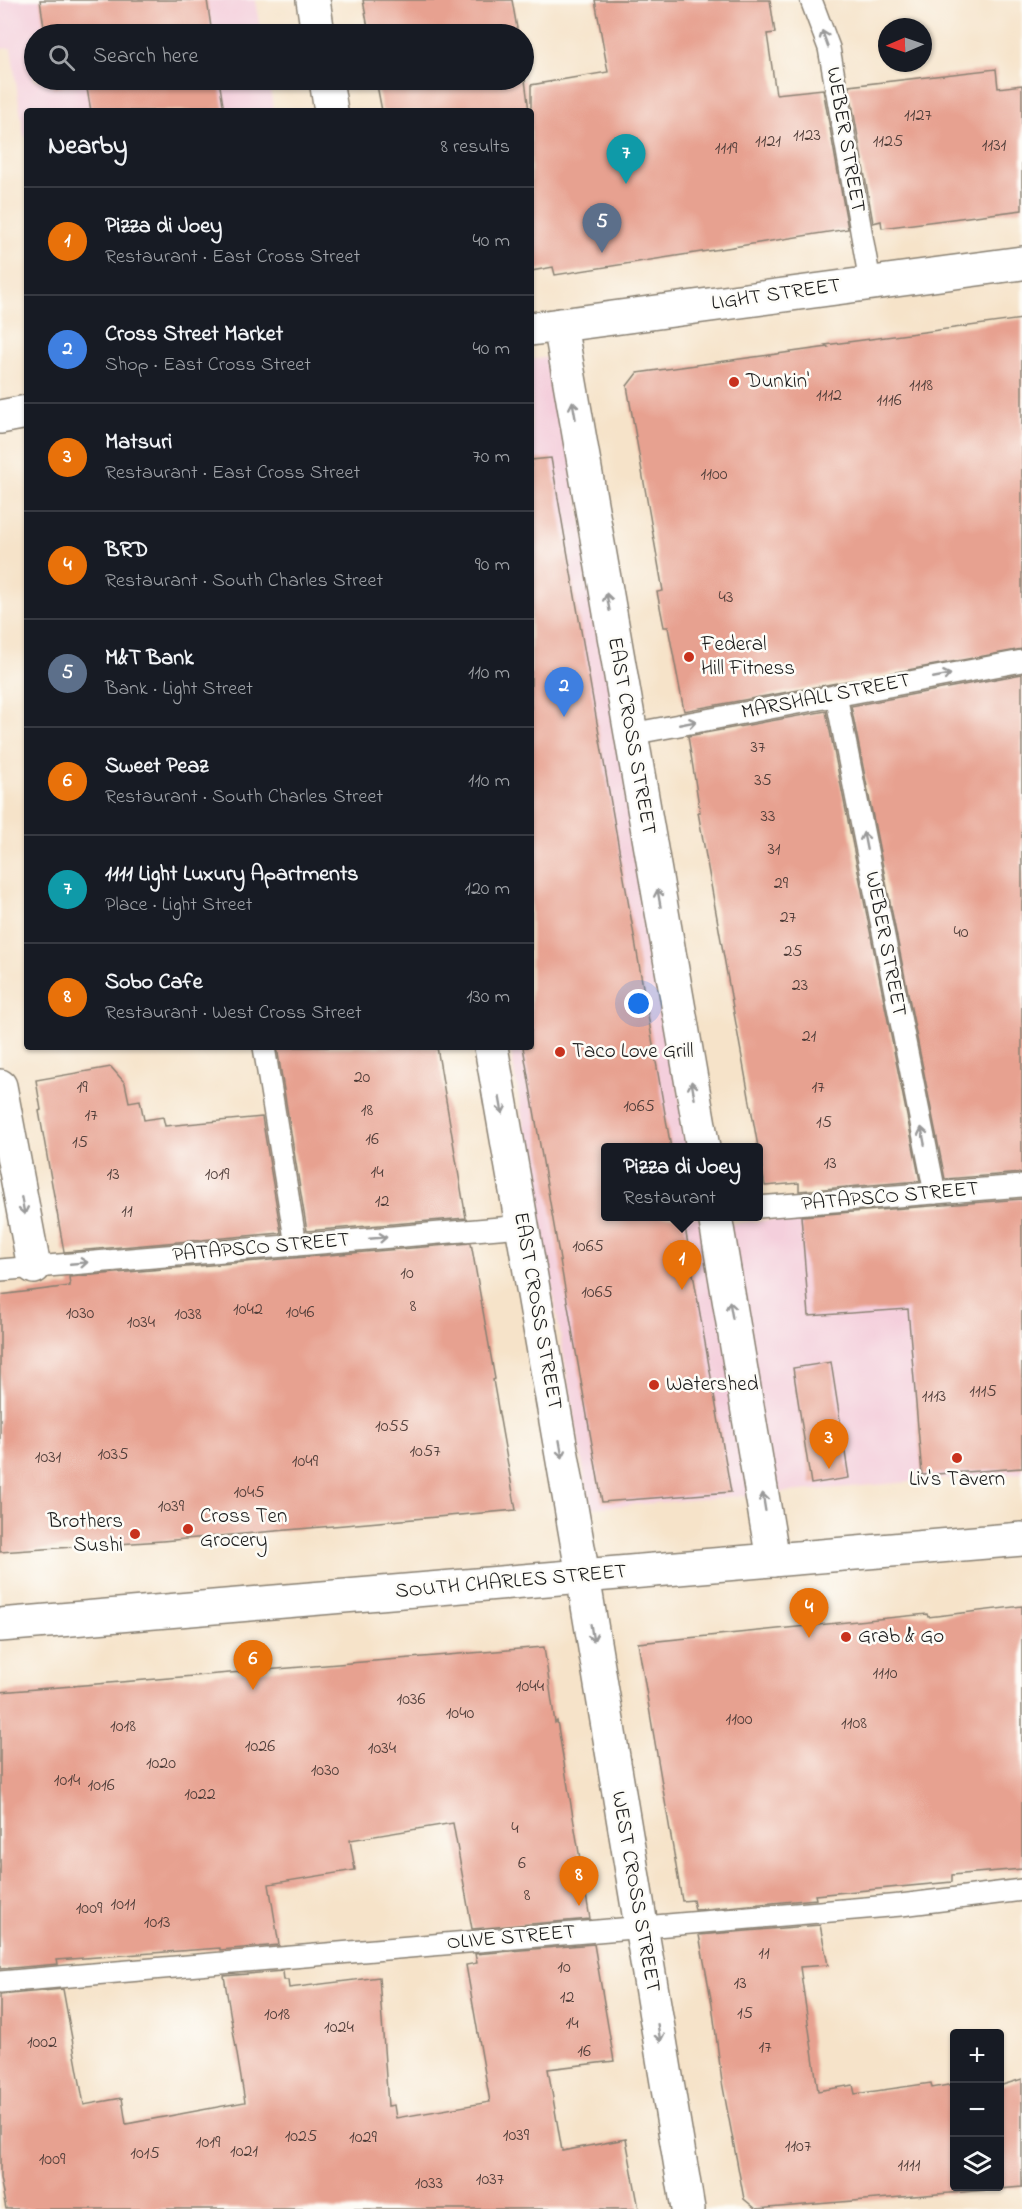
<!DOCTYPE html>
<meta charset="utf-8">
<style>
:root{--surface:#171b24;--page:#242831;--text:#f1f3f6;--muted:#9ea1a6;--line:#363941;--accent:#c8321e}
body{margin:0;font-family:"Indie Flower",sans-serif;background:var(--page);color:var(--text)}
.controls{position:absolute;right:18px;bottom:18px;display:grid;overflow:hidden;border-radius:6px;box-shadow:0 2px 4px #0004}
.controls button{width:54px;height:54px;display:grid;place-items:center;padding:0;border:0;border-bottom:2px solid var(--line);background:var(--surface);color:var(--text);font:30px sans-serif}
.compass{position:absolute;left:878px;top:18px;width:54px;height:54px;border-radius:50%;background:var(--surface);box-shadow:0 2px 4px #0004;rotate:268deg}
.you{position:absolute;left:639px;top:1004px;width:21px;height:21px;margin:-15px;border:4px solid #fff;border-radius:50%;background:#1a73e8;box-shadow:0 0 0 9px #1a73e833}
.badge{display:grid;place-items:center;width:39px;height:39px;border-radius:50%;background:var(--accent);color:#fff;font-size:20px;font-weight:700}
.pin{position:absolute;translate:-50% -50px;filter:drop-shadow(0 2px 3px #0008)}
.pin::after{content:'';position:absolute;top:32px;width:21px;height:18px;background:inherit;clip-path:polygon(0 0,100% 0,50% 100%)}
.popup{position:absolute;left:601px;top:1143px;width:162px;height:78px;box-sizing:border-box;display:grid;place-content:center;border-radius:6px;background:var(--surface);filter:drop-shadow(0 2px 4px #0005);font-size:20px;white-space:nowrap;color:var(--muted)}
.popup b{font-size:22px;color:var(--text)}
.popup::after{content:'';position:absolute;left:50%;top:100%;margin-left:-12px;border:12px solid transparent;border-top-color:var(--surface)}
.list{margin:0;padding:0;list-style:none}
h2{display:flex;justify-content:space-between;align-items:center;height:78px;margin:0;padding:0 24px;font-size:26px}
h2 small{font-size:20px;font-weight:400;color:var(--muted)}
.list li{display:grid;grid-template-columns:39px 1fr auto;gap:18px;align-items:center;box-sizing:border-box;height:108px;padding:0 24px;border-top:2px solid var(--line)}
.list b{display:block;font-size:22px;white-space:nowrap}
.list p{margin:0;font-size:20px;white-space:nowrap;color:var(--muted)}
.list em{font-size:20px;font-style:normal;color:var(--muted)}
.icon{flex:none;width:33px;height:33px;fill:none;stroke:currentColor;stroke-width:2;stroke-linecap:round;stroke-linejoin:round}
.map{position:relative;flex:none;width:1022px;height:2209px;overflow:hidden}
.search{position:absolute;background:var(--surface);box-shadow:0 2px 4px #0004;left:24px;top:24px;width:510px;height:66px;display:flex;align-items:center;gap:15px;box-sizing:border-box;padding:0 21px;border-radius:33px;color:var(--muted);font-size:22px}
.panel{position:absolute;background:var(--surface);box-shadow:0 2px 4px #0004;left:24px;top:108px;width:510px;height:942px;border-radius:6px}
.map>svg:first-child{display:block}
</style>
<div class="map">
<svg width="1022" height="2209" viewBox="0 0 1022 2209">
<rect width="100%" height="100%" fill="#fdfcf7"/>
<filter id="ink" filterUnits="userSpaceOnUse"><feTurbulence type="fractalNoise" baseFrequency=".0167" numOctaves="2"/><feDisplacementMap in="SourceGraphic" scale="12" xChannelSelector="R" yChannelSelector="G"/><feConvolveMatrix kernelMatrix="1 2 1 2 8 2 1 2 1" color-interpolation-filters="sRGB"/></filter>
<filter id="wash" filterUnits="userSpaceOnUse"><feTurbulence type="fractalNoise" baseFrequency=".008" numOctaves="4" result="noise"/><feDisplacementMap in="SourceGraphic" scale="24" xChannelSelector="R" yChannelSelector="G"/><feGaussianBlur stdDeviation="1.35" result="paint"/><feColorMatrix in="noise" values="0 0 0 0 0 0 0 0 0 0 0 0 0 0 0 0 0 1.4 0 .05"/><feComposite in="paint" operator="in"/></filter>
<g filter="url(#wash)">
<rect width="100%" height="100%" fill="#f6e3c9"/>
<g fill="#f4cfdc">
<polygon points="0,0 255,0 261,34 34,34 34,80 268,80 274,111 27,111 27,136 24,137 11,48 0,49"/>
<polygon points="554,356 688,1147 606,1148 606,1216 700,1217 702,1226 1022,1198 1022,1473 590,1508 510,1047 531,1047 531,360"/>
</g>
<g id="blocks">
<g fill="#e7a190">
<polygon points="40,0 207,0 212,34 45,34"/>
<polygon points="363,0 512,0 518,34 369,34"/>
<polygon points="595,0 770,0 775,33 767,34 776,94 823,89 848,229 555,275 553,267 531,271 531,85 608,72"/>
<polygon points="996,69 998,88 1022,85 1022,210 882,228 881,221 873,223 849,86"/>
<polygon points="524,72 529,111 382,111 376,80 524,80"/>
<polygon points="52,80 219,80 224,111 91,111 86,83 53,88"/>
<polygon points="1022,319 1022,649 684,711 668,627 664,627 657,592 663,591 627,386 637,373 828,347 825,345"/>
<polygon points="551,458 671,1148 606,1148 606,1216 683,1216 731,1492 602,1502 523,1047 531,1047 531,460"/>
<polygon points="1022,674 1022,1173 945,1179 851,706"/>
<polygon points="826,711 920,1181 799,1191 799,1183 765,1186 698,812 700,812 688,736"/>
<polygon points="277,1047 437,1047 466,1218 307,1231"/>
<polygon points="111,1067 125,1083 129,1102 140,1100 144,1120 163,1117 165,1126 262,1117 281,1233 64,1252 39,1111 41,1110 36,1080"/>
<polygon points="1022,1199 1022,1468 922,1475 908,1309 809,1316 801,1216"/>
<polygon points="471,1243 495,1379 493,1380 516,1510 162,1541 0,1552 0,1295 70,1286 69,1277"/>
<polygon points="831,1362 849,1478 811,1484 793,1368"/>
<polygon points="1022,1606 1022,1869 952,1875 952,1882 815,1895 816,1899 695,1910 693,1900 682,1901 638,1643 927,1614 928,1617"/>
<polygon points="544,1647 555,1723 557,1721 590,1919 472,1929 453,1823 350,1840 355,1870 269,1884 279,1945 220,1950 220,1948 57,1960 58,1964 0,1969 0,1692"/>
<polygon points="820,1925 828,1965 800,1967 818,2091 853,2085 855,2094 931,2083 932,2088 954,2084 954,2187 999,2187 999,2086 1022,2079 1022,2187 756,2209 744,2199 722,2082 712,2004 699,1935"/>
<polygon points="594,1944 614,2061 548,2069 562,2151 626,2139 639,2209 6,2209 0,2178 0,1995 63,1989 84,2105 122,2098 126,2124 245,2102 224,1976 283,1971 284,1980 288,1980 289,1988 379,1977 388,2106 394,2105 396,2118 490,2102 466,1965 477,1963 475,1954"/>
</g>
</g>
</g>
<g filter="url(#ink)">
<use href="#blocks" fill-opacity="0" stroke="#898072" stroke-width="1.5"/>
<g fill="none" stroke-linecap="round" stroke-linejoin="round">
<g stroke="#898072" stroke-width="24">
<g id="service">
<polyline points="811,0 829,48 870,282"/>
<polyline points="836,695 935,1193"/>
<polyline points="631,734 1022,661"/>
<polyline points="264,1047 296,1245"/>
<polyline points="758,1207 1022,1186"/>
<polyline points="0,1270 522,1226"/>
<polyline points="0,1982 901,1905 1022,1890"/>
</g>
</g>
<g stroke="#898072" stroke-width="36">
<g id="minor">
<polyline points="313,0 318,34"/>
<polyline points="326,80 331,111"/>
<polyline points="560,325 703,1148"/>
<polyline points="491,1047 583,1576 688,2209"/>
<polyline points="0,1086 34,1267"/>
<polyline points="715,1216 773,1560"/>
</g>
</g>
<g stroke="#898072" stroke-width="36">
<g id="tertiary">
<polyline points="531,329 1022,263"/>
<polyline points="0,417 27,412"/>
<polyline points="0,1625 1022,1539"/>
</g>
</g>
<use href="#service" stroke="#fff" stroke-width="21"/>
<use href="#minor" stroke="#fff" stroke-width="33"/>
<use href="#tertiary" stroke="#fff" stroke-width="33"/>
</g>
<defs><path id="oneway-shaft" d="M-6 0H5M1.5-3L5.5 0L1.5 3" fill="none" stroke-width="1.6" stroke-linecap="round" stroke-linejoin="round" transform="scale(1.5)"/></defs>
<g stroke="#999">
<use href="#oneway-shaft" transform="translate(825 39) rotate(-110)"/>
<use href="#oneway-shaft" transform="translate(574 410) rotate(-100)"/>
<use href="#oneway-shaft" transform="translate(608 602) rotate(-100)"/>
<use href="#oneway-shaft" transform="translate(942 676) rotate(-11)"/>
<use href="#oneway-shaft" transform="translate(688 723) rotate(-11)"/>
<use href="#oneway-shaft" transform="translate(865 841) rotate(-101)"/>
<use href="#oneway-shaft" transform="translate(659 898) rotate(-100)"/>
<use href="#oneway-shaft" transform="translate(693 1090) rotate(-100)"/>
<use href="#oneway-shaft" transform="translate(501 1105) rotate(80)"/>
<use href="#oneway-shaft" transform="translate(923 1136) rotate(-101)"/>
<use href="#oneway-shaft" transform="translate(23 1206) rotate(79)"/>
<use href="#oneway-shaft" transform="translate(378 1238) rotate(-5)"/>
<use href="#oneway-shaft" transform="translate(79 1263) rotate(-5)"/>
<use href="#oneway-shaft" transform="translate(731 1310) rotate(-100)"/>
<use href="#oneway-shaft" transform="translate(561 1449) rotate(80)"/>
<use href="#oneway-shaft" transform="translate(764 1502) rotate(-99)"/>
<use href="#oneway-shaft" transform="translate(592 1633) rotate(81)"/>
<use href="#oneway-shaft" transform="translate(659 2033) rotate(81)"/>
</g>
</g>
<g fill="#c8321e" stroke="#fdfcf7" stroke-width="2">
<circle cx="734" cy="382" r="6"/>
<circle cx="689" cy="657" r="6"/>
<circle cx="560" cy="1052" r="6"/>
<circle cx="654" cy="1385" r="6"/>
<circle cx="957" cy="1458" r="6"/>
<circle cx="188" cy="1529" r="6"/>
<circle cx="135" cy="1534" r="6"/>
<circle cx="846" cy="1637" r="6"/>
</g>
<g text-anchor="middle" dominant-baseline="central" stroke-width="5" stroke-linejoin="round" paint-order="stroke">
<g font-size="18" fill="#4f3d39">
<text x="918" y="116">1127</text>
<text x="807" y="136">1123</text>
<text x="768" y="142">1121</text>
<text x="888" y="142">1125</text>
<text x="994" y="146">1131</text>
<text x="726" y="149">1119</text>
<text x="921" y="386">1118</text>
<text x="829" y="396">1112</text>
<text x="889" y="401">1116</text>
<text x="714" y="475">1100</text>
<text x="726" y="598">43</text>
<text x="758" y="748">37</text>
<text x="763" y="781">35</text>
<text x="768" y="817">33</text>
<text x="774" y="850">31</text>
<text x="781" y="884">29</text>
<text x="788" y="918">27</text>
<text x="961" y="933">40</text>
<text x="793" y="952">25</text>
<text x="800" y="986">23</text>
<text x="809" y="1037">21</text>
<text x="362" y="1078">20</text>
<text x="82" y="1088">19</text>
<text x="818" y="1088">17</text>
<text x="639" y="1107">1065</text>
<text x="367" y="1111">18</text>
<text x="91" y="1116">17</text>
<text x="824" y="1123">15</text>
<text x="372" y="1140">16</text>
<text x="80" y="1143">15</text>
<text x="830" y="1164">13</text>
<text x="377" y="1173">14</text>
<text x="113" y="1175">13</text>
<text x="217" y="1175">1019</text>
<text x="382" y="1202">12</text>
<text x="127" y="1212">11</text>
<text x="588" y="1247">1065</text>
<text x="407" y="1274">10</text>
<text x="597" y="1293">1065</text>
<text x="413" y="1307">8</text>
<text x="248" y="1310">1042</text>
<text x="300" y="1313">1046</text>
<text x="80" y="1314">1030</text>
<text x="188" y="1315">1038</text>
<text x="141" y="1323">1034</text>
<text x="983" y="1392">1115</text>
<text x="934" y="1397">1113</text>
<text x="392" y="1427">1055</text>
<text x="425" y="1452">1057</text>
<text x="113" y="1455">1035</text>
<text x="48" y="1458">1031</text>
<text x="305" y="1462">1049</text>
<text x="249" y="1493">1045</text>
<text x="171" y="1507">1039</text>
<text x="885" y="1674">1110</text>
<text x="530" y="1687">1044</text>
<text x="411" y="1700">1036</text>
<text x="460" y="1714">1040</text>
<text x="739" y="1720">1100</text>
<text x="854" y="1724">1108</text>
<text x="123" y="1727">1018</text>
<text x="260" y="1747">1026</text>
<text x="382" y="1749">1034</text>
<text x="161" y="1764">1020</text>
<text x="325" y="1771">1030</text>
<text x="67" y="1781">1014</text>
<text x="101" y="1786">1016</text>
<text x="200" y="1795">1022</text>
<text x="515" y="1829">4</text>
<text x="522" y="1864">6</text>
<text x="527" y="1896">8</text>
<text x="123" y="1905">1011</text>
<text x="89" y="1909">1009</text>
<text x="157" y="1923">1013</text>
<text x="764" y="1954">11</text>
<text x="564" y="1968">10</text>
<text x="740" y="1984">13</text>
<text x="567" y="1998">12</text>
<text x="745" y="2014">15</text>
<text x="277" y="2015">1018</text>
<text x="572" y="2024">14</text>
<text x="339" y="2028">1024</text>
<text x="42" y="2043">1002</text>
<text x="765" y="2048">17</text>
<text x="584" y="2052">16</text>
<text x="516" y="2136">1039</text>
<text x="301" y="2137">1025</text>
<text x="363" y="2138">1029</text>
<text x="208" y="2143">1019</text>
<text x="798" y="2147">1107</text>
<text x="244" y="2152">1021</text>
<text x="145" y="2154">1015</text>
<text x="52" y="2160">1009</text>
<text x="909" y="2166">1111</text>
<text x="490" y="2180">1037</text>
<text x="429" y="2184">1033</text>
</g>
<g font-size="21" fill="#1c1c1c" stroke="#fdfcf7">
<text transform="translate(845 140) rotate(80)">WEBER STREET</text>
<text transform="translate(776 295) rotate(-8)">LIGHT STREET</text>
<text transform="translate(826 697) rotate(-11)">MARSHALL STREET</text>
<text transform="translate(631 736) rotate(80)">EAST CROSS STREET</text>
<text transform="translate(885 944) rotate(79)">WEBER STREET</text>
<text transform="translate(890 1197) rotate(-5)">PATAPSCO STREET</text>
<text transform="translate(261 1248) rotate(-5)">PATAPSCO STREET</text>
<text transform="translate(537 1311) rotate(80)">EAST CROSS STREET</text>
<text transform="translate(511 1582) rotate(-5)">SOUTH CHARLES STREET</text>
<text transform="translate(635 1892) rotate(80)">WEST CROSS STREET</text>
<text transform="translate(511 1938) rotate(-5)">OLIVE STREET</text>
</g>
<g font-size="21" fill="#1c1c1c" stroke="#fdfcf7" text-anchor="start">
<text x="746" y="382">Dunkin'</text>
<text x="701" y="645">Federal<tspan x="701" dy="24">Hill Fitness</tspan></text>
<text x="572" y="1052">Taco Love Grill</text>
<text x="666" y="1385">Watershed</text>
<text x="957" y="1480" text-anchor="middle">Liv's Tavern</text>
<text x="200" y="1517">Cross Ten<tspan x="200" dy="24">Grocery</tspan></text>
<text x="123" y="1522" text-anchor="end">Brothers<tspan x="123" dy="24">Sushi</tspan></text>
<text x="858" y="1637">Grab &amp; Go</text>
</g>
</g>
</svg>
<div class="controls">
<button>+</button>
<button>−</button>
<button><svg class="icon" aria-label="layers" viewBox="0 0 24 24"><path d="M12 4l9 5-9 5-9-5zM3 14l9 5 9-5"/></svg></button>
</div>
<svg class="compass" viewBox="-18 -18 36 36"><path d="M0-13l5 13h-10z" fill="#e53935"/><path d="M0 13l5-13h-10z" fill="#9ea1a6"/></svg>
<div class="you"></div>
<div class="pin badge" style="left:682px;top:1290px;background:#e8710a">1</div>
<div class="popup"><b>Pizza di Joey</b>Restaurant</div>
<div class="pin badge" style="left:564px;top:717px;background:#3f7fe0">2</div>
<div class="pin badge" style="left:829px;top:1469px;background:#e8710a">3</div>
<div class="pin badge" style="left:809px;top:1638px;background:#e8710a">4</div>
<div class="pin badge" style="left:602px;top:253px;background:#5c6f8a">5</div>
<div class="pin badge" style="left:253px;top:1690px;background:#e8710a">6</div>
<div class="pin badge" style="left:626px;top:184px;background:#0f9aa8">7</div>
<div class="pin badge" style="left:579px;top:1906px;background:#e8710a">8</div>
<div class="search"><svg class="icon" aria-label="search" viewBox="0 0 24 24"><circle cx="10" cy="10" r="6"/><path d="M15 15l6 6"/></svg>Search here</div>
<section class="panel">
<h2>Nearby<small>8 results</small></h2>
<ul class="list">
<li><span class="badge" style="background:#e8710a">1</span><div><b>Pizza di Joey</b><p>Restaurant · East Cross Street</p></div><em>40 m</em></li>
<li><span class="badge" style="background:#3f7fe0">2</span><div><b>Cross Street Market</b><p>Shop · East Cross Street</p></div><em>40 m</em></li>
<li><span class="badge" style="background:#e8710a">3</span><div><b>Matsuri</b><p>Restaurant · East Cross Street</p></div><em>70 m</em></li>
<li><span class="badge" style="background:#e8710a">4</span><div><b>BRD</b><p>Restaurant · South Charles Street</p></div><em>90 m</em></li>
<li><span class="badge" style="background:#5c6f8a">5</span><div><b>M&amp;T Bank</b><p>Bank · Light Street</p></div><em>110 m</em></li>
<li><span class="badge" style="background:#e8710a">6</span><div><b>Sweet Peaz</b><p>Restaurant · South Charles Street</p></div><em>110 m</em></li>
<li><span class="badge" style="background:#0f9aa8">7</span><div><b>1111 Light Luxury Apartments</b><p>Place · Light Street</p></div><em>120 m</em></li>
<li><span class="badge" style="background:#e8710a">8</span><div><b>Sobo Cafe</b><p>Restaurant · West Cross Street</p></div><em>130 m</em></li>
</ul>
</section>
</div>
